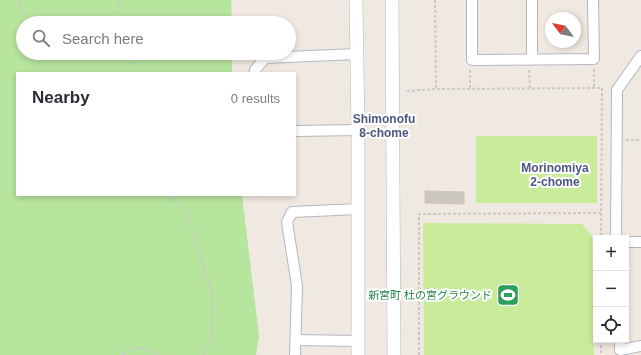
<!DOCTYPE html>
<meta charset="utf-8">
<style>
:root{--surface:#fff;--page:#f2f2f3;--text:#2b2b33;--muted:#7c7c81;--line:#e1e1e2}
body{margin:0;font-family:Arial,"Noto Sans JP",sans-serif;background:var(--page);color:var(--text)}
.controls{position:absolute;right:12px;bottom:12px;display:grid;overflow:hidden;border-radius:0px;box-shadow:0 2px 6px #0003}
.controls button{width:36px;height:36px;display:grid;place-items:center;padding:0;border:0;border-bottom:1px solid var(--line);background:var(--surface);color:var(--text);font:20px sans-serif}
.compass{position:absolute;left:545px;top:12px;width:36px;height:36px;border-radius:50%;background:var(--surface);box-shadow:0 2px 6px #0003;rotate:302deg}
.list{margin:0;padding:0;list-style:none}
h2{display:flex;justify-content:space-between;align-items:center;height:52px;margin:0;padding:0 16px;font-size:17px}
h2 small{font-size:13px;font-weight:400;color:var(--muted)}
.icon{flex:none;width:22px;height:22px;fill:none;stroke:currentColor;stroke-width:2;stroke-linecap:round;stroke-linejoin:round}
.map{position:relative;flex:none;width:641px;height:355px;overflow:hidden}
.search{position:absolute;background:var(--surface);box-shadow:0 2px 6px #0003;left:16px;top:16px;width:280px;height:44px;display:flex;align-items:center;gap:10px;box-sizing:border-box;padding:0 14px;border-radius:22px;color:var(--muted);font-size:15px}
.panel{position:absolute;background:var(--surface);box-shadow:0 2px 6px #0003;left:16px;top:72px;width:280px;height:124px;border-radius:0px}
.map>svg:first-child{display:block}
</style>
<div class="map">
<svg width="641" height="355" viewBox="0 0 641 355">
<rect width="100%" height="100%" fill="#efe9e1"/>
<polygon fill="#b6e59e" points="0,0 231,0 232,23 23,23 23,53 232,53 232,73 17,73 17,195 242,195 259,336 256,355 0,355"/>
<g fill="#c9ec9a">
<rect x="476" y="136" width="121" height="67"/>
<polygon points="423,223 582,224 592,236 594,355 424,355"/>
</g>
<polygon fill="#cbc7bf" stroke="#cbc5ba" points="425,191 464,192 464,204 425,203"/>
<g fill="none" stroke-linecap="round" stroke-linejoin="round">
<g stroke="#b4b7c1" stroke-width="12">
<g id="street">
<polyline points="472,0 472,60 594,59 593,0"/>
<polyline points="532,0 532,59"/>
<polyline points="255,73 255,70 265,58 357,54"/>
<polyline points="295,131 358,130"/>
<polyline points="616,238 617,90 641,56"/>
<polyline points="626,242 641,242"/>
<polyline points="296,340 359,341"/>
<polyline points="620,340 620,350 641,346"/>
<polyline points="295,355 297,286 287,222 292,212 358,209"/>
</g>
</g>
<g stroke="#b4b7c1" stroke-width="14">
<g id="secondary">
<polyline points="356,0 358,130 358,355"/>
<polyline points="392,0 394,355"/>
</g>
</g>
<g stroke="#c9c9c9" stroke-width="2" stroke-dasharray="3 2" stroke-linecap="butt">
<polyline points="19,0 24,15 35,23"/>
<polyline points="435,0 436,89"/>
<polyline points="47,23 67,19 86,23"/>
<polyline points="116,23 119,0"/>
<polyline points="126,53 136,73"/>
<polyline points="594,69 594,88"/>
<polyline points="470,70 470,89"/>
<polyline points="529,70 530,89"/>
<polyline points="407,91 436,89 602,88 601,238"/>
<polyline points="626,140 641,140"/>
<polyline points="170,195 187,211 213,296 213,326 210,342 203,355"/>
<polyline points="601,340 601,355"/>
<path d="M122,355C134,345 148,347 160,355"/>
<polyline points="419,355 419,214 601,213"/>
</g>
<use href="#street" stroke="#fff" stroke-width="10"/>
<use href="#secondary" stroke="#fff" stroke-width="13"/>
</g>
<defs>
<g id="stadium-square" transform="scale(1.15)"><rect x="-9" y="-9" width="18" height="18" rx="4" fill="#2e9e5b" stroke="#fff"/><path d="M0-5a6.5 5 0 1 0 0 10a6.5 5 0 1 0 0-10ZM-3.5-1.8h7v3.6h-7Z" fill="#fff"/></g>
</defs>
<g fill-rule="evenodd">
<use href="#stadium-square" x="508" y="295"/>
</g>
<g text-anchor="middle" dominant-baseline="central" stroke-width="4" stroke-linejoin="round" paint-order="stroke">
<g font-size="11" fill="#27864d" stroke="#fff" text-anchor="end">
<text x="492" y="295">新宮町 杜の宮グラウンド</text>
</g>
<g font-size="12" font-weight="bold" fill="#4d5680" stroke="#fff">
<text x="384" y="119">Shimonofu<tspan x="384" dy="14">8-chome</tspan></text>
<text x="555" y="168">Morinomiya<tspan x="555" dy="14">2-chome</tspan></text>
</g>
</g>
</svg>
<div class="controls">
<button>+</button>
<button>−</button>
<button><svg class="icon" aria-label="locate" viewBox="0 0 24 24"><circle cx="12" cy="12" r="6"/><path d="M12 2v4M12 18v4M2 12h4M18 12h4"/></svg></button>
</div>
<svg class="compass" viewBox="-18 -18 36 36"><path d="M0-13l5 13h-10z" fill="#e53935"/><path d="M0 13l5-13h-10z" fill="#7c7c81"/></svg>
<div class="search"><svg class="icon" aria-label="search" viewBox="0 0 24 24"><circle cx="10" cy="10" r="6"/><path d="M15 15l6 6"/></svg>Search here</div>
<section class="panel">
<h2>Nearby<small>0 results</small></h2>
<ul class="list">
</ul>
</section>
</div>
